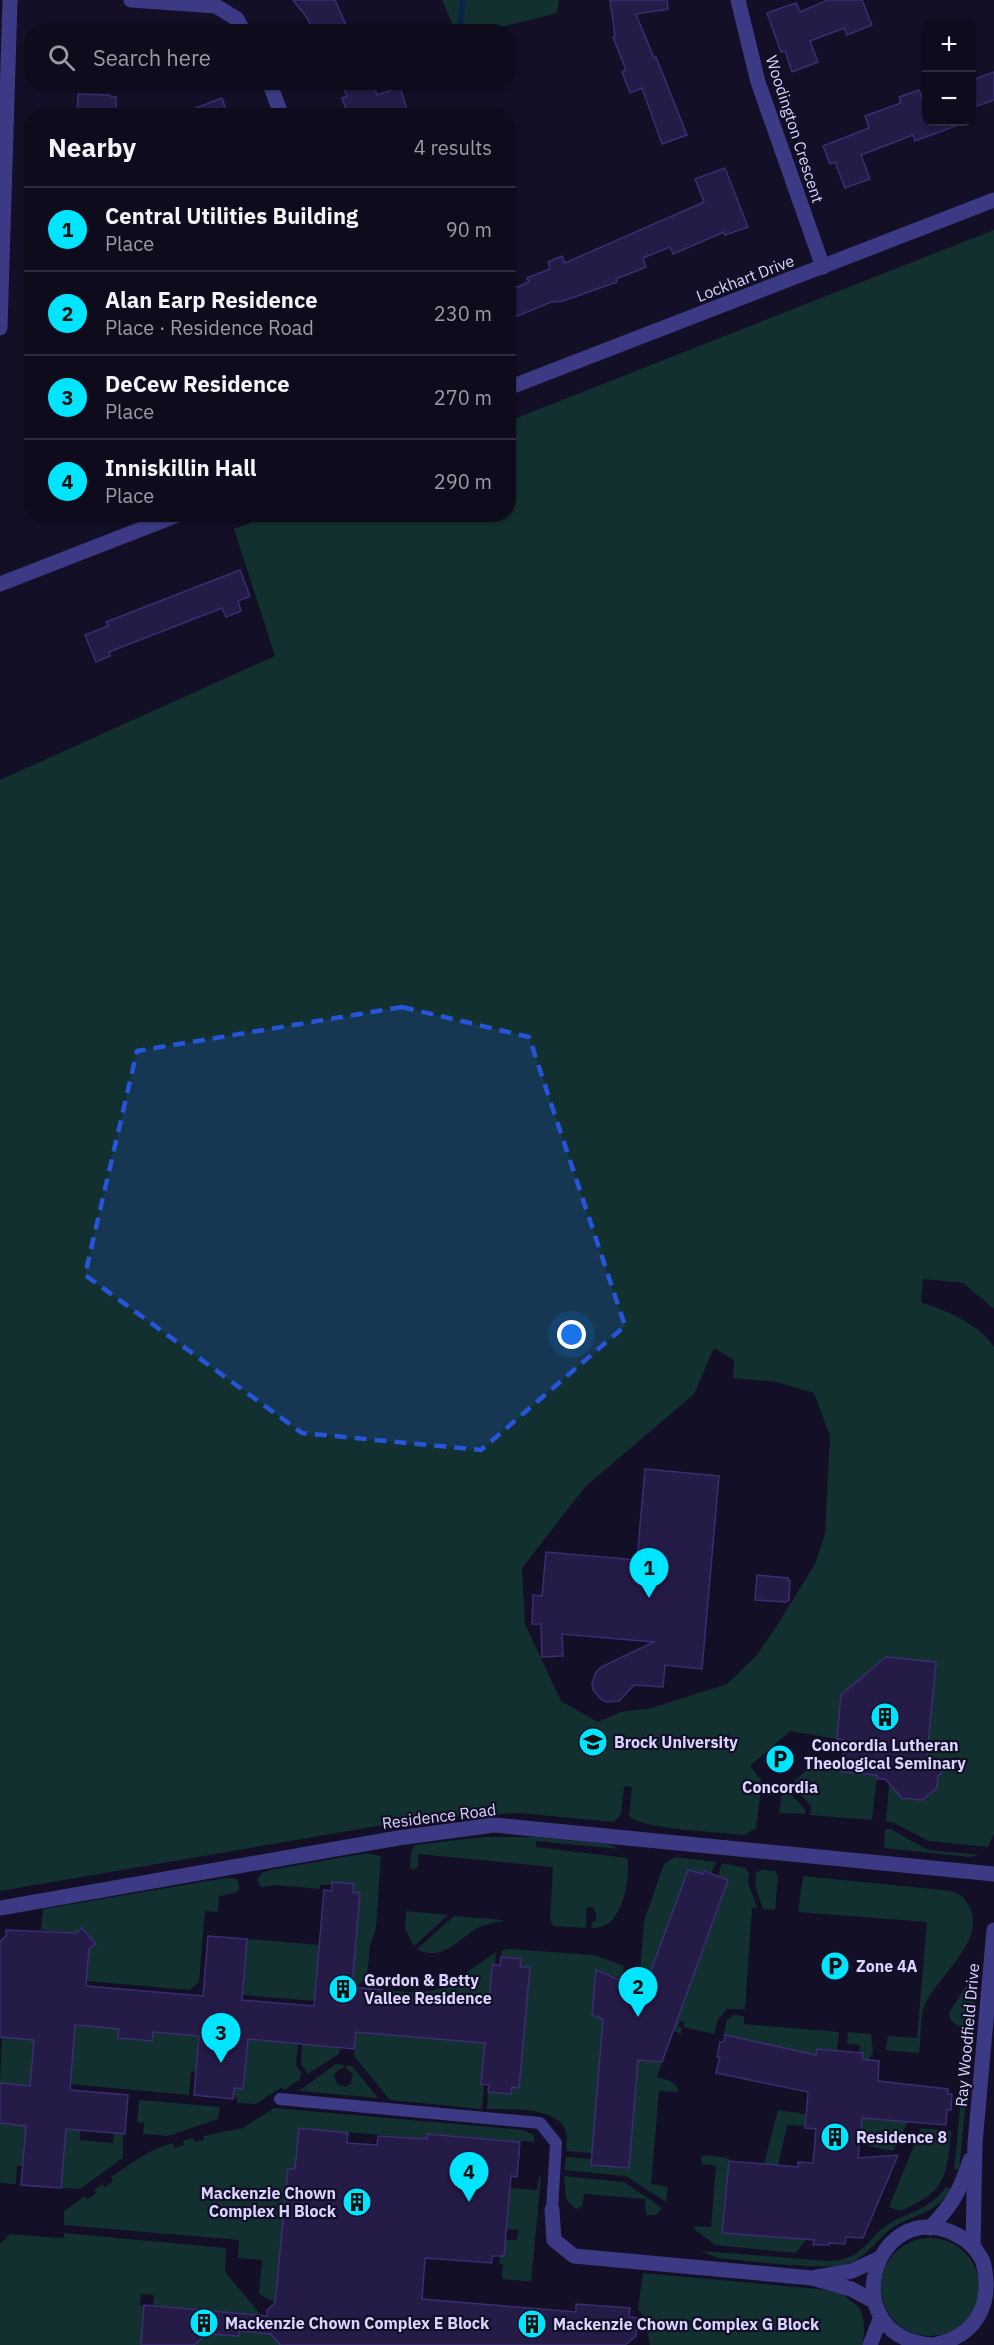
<!DOCTYPE html>
<meta charset="utf-8">
<style>
:root{--surface:#0e0b1c;--page:#171425;--text:#f1f3f6;--muted:#9b9ba3;--line:#2e2b3b;--accent:#00e5ff}
body{margin:0;font-family:"IBM Plex Sans",sans-serif;background:var(--page);color:var(--text)}
.controls{position:absolute;right:18px;top:18px;display:grid;overflow:hidden;border-radius:12px;box-shadow:0 2px 4px #0004}
.controls button{width:54px;height:54px;display:grid;place-items:center;padding:0;border:0;border-bottom:2px solid var(--line);background:var(--surface);color:var(--text);font:30px sans-serif}
.you{position:absolute;left:572px;top:1335px;width:21px;height:21px;margin:-15px;border:4px solid #fff;border-radius:50%;background:#1a73e8;box-shadow:0 0 0 9px #1a73e833}
.badge{display:grid;place-items:center;width:39px;height:39px;border-radius:50%;background:var(--accent);color:#111;font-size:20px;font-weight:700}
.pin{position:absolute;translate:-50% -50px;filter:drop-shadow(0 2px 3px #0008)}
.pin::after{content:'';position:absolute;top:32px;width:21px;height:18px;background:inherit;clip-path:polygon(0 0,100% 0,50% 100%)}
.list{margin:0;padding:0;list-style:none}
h2{display:flex;justify-content:space-between;align-items:center;height:78px;margin:0;padding:0 24px;font-size:26px}
h2 small{font-size:20px;font-weight:400;color:var(--muted)}
.list li{display:grid;grid-template-columns:39px 1fr auto;gap:18px;align-items:center;box-sizing:border-box;height:84px;padding:0 24px;border-top:2px solid var(--line)}
.list b{display:block;font-size:22px;white-space:nowrap}
.list p{margin:0;font-size:20px;white-space:nowrap;color:var(--muted)}
.list em{font-size:20px;font-style:normal;color:var(--muted)}
.icon{flex:none;width:33px;height:33px;fill:none;stroke:currentColor;stroke-width:2;stroke-linecap:round;stroke-linejoin:round}
.map{position:relative;flex:none;width:994px;height:2345px;overflow:hidden}
.search{position:absolute;background:var(--surface);box-shadow:0 2px 4px #0004;left:24px;top:24px;width:492px;height:66px;display:flex;align-items:center;gap:15px;box-sizing:border-box;padding:0 21px;border-radius:24px;color:var(--muted);font-size:22px}
.panel{position:absolute;background:var(--surface);box-shadow:0 2px 4px #0004;left:24px;top:108px;width:492px;height:414px;border-radius:24px}
.map>svg:first-child{display:block}
</style>
<div class="map">
<svg width="994" height="2345" viewBox="0 0 994 2345">
<rect width="100%" height="100%" fill="#130f26"/>
<g fill="#12302f" fill-rule="evenodd">
<polygon points="442,0 559,0 557,13 485,31 456,32"/>
<path d="M994,230V1309L963,1283L923,1279L921,1302C948,1312 977,1322 994,1347V1834L988,1847L929,1841L892,1822H886L889,1784L902,1798L922,1800L937,1788L938,1777L941,1773L925,1753L928,1747L936,1662L886,1657L841,1695L837,1739L790,1731L750,1766L762,1781L756,1828L744,1835C721,1832 643,1830 629,1816L632,1787L624,1786L621,1814L614,1822L518,1813L439,1817L383,1825L0,1891V780L275,656L234,529L270,515L508,514L509,421ZM714,1348L734,1360L733,1378L777,1382L814,1393L830,1436L825,1534L815,1564L778,1624L757,1655L727,1684L652,1708L621,1712L598,1722L561,1701L525,1624L522,1568L585,1487L694,1394Z"/>
<polygon points="818,1760 843,1763 842,1772 877,1775 872,1820 810,1815 811,1806 791,1784"/>
<polygon points="785,1788 805,1809 805,1814 779,1813 782,1791"/>
<polygon points="885,1829 891,1829 928,1850 980,1855 970,1857 884,1848"/>
<path d="M483,1837H536L608,1844L619,1849L536,1841V1847L627,1858C631,1875 624,1910 610,1922C604,1927 598,1928 591,1928L592,1922L596,1921V1913L593,1907H588L586,1909V1928L554,1926L550,1920L553,1867L418,1854V1867L413,1870L410,1868L411,1852L415,1845Z"/>
<polygon points="367,1853 381,1856 376,1928 370,1945 367,1978 355,1987 352,1987 360,1893 353,1892 354,1884 320,1885 320,1889 276,1885 261,1887 257,1880 262,1873 270,1870"/>
<polygon points="675,1857 716,1862 711,1874 704,1871 703,1874 688,1870 652,1976 640,1972 644,1921 664,1864"/>
<polygon points="722,1863 745,1868 749,1873 748,1882 757,1908 752,1908 745,2009 727,2009 718,2019 714,2034 683,2027 684,2022 680,2021 678,2026 682,2028 681,2034 673,2031 701,1949 704,1949 708,1936 706,1935 708,1931 710,1931 715,1918 713,1917 714,1913 717,1913 721,1900 719,1899 723,1896 728,1880 718,1876"/>
<polygon points="762,1870 775,1871 778,1876 775,1910 763,1909 755,1885 756,1873"/>
<path d="M803,1876L943,1890C954,1891 964,1895 969,1906C988,1942 935,1977 924,2007C920,2020 921,2039 919,2053L886,2050L888,2036L917,2038L927,1922L798,1912Z"/>
<path d="M226,1878L236,1879C240,1884 241,1889 235,1893L219,1896L218,1912L205,1911L199,1982L190,1990L87,1981L89,1949L95,1944L83,1928L76,1933L41,1930L43,1909Z"/>
<polygon points="406,1911 448,1915 414,1946 405,1929"/>
<path d="M454,1916L503,1920V1921C495,1922 487,1924 480,1927C458,1938 443,1963 417,1949Z"/>
<polygon points="247,1939 320,1945 315,2001 243,1995"/>
<path d="M510,1949L594,1955L624,1966L622,1979L596,1970L592,2015L603,2019L592,2153L566,2151C566,2145 568,2138 566,2132C559,2106 509,2110 487,2109L488,2092L511,2094L512,2087H519L530,1968L520,1967V1959L501,1957L502,1950Z"/>
<polygon points="496,1952 495,1965 492,1965 489,2006 383,1997 383,1990 420,1993 444,1988"/>
<polygon points="973,1981 976,1984 973,2030 969,2033 951,2021 949,2013 968,1983"/>
<polygon points="734,2015 744,2016 744,2024 839,2032 837,2050 818,2049 816,2055 723,2036 727,2020"/>
<polygon points="75,2025 119,2029 152,2040 153,2032 199,2036 196,2071 191,2072 189,2095 70,2084"/>
<polygon points="356,2032 485,2043 481,2084 484,2085 482,2109 390,2100 354,2056"/>
<polygon points="848,2032 871,2034 873,2053 869,2059 863,2059 863,2053 859,2052 860,2045 847,2044"/>
<polygon points="2,2037 34,2040 31,2080 43,2091 0,2083"/>
<polygon points="242,2039 298,2044 296,2065 302,2074 299,2077 301,2079 284,2090 282,2087 256,2104 237,2103 237,2098 233,2097 234,2088 242,2089"/>
<polygon points="302,2044 340,2048 339,2054 308,2074 301,2064"/>
<path d="M638,2060L662,2062L657,2077C665,2080 678,2081 678,2092L659,2091L651,2184L668,2187L666,2202L626,2176L564,2170L566,2157L591,2159V2165L629,2168Z"/>
<polygon points="336,2064 344,2065 343,2068 338,2070 334,2075 337,2084 346,2087 351,2083 353,2074 346,2068 347,2065 352,2066 378,2098 299,2091"/>
<polygon points="962,2089 967,2090 959,2170 954,2169"/>
<polygon points="139,2100 220,2107 218,2119 168,2136 143,2134 144,2123 137,2122"/>
<path d="M274,2108L523,2130L534,2135V2142L428,2134L427,2139L299,2128L298,2170L288,2169L275,2303L259,2294L262,2260L238,2258L239,2240L64,2225V2211L85,2196L87,2199L96,2194L94,2190L102,2184L105,2187L113,2181L111,2177C130,2164 150,2149 173,2143L175,2148L184,2145L183,2141L193,2138L195,2142L204,2140L203,2136L243,2128Z"/>
<polygon points="778,2110 806,2114 805,2126 787,2125 778,2166 764,2164"/>
<polygon points="862,2118 908,2122 893,2151 854,2143"/>
<polygon points="27,2122 23,2166 17,2166 16,2184 0,2183 0,2123 21,2125"/>
<path d="M921,2128L951,2131C947,2177 946,2192 900,2211L889,2207Z"/>
<polygon points="63,2129 80,2130 80,2140 113,2143 114,2133 123,2134 123,2158 80,2189 61,2188 65,2133"/>
<polygon points="704,2155 729,2158 722,2233 806,2240 796,2253 715,2245 694,2229 695,2226 711,2227 716,2166 702,2164 701,2157"/>
<polygon points="539,2176 541,2177 531,2282 502,2279 503,2264 499,2264 500,2256 504,2255 506,2240 517,2240 518,2230 507,2229 510,2188 537,2190"/>
<polygon points="564,2176 624,2182 662,2208 656,2215 646,2215 645,2199 584,2194 582,2206 576,2209 566,2199"/>
<path d="M946,2187L952,2189C934,2214 918,2213 895,2226C879,2236 870,2253 853,2262C832,2273 745,2260 717,2258L702,2251L828,2261C838,2261 847,2259 855,2254C868,2246 875,2233 887,2225C908,2212 931,2209 946,2187Z"/>
<polygon points="64,2233 226,2248 225,2272 261,2315 153,2306 154,2295 141,2294 140,2305 144,2306 141,2345 0,2345 0,2243 2,2243 3,2240 5,2240 9,2234 58,2238 64,2237"/>
<circle cx="930" cy="2287" r="49"/>
<path d="M643,2273L828,2290L842,2294L860,2308C864,2321 866,2332 862,2345H650L644,2316L638,2309Z"/>
<polygon points="210,2331 212,2334 238,2336 239,2331 271,2334 280,2345 194,2345"/>
</g>
<g fill="none" stroke-linecap="round" stroke-linejoin="round">
<polyline stroke="#0c2248" stroke-width="6" points="459,32 463,0"/>
</g>
<g fill="#241b47" stroke="#3b2d73" stroke-width="1.5">
<polygon points="293,0 335,0 349,32 313,32 308,19"/>
<polygon points="610,0 667,0 668,9 636,14 654,58 656,57 687,135 662,144 642,88 630,93 622,72 626,70 613,37 615,36"/>
<polygon points="828,0 862,0 872,25 847,35 844,28 810,41 818,62 792,72 785,51 781,52 767,13 796,3 800,12"/>
<polygon points="994,72 994,100 972,108 972,80"/>
<polygon points="341,82 372,82 377,95 400,87 407,109 389,116 348,116 342,98 347,96"/>
<polygon points="919,90 927,111 927,122 963,122 964,123 915,141 913,135 861,155 870,179 845,188 835,162 830,164 823,146 869,128 865,116 901,103 899,97"/>
<polygon points="78,94 110,95 110,97 116,97 116,116 77,116"/>
<polygon points="222,98 228,116 181,116 180,114"/>
<polygon points="725,168 748,227 725,235 724,232 673,254 670,247 643,258 646,267 616,279 617,282 563,301 551,302 508,320 508,291 529,282 527,278 550,269 548,262 562,256 565,263 704,202 695,179"/>
<polygon points="240,570 250,596 238,601 241,611 226,617 222,608 109,652 110,656 96,662 85,635 108,626 106,622"/>
<polygon points="645,1469 719,1476 702,1669 665,1665 663,1687 634,1685 619,1701 606,1702 601,1699 593,1690 592,1683 596,1672 601,1667 654,1642 562,1634 563,1656 542,1657 541,1624 532,1624 533,1595 542,1596 546,1552 637,1560"/>
<polygon points="757,1575 788,1578 788,1580 790,1580 789,1600 786,1602 755,1600"/>
<polygon points="886,1657 936,1662 927,1756 942,1773 938,1776 937,1788 922,1800 902,1798 885,1779 877,1779 877,1775 842,1772 844,1740 837,1739 841,1695"/>
<polygon points="688,1870 703,1874 704,1871 728,1880 662,2062 638,2060 629,2168 591,2165 603,2019 592,2015 596,1970 644,1990"/>
<polygon points="332,1882 354,1884 353,1892 360,1893 352,1987 383,1990 383,1997 489,2006 492,1965 500,1965 501,1957 521,1959 520,1967 530,1967 519,2088 512,2087 511,2094 488,2092 489,2085 481,2084 485,2043 356,2032 354,2049 248,2039 243,2089 234,2088 233,2099 194,2095 199,2036 153,2032 152,2041 118,2038 119,2029 75,2025 70,2090 128,2095 125,2134 66,2129 61,2188 21,2185 26,2126 0,2123 0,2083 30,2086 34,2040 0,2037 0,1941 6,1936 6,1930 76,1933 82,1928 96,1944 89,1949 86,1986 203,1996 208,1936 247,1939 242,2000 314,2006 324,1890 332,1891"/>
<polygon points="725,2035 816,2055 817,2049 863,2053 863,2059 879,2061 878,2081 948,2089 948,2094 952,2094 951,2110 947,2110 946,2125 862,2118 858,2158 898,2155 863,2238 846,2237 845,2244 829,2243 829,2245 813,2245 814,2240 722,2233 729,2161 798,2167 798,2162 813,2163 816,2129 805,2128 808,2092 716,2073 720,2057 717,2057 720,2042 724,2042"/>
<polygon points="299,2128 348,2133 347,2143 377,2145 378,2136 427,2139 427,2134 520,2142 517,2177 511,2176 504,2256 492,2256 492,2263 425,2258 422,2299 576,2312 576,2304 630,2308 629,2317 638,2318 636,2336 625,2345 280,2345 271,2334 239,2331 239,2336 207,2334 194,2345 141,2345 144,2305 267,2316 267,2310 275,2303 288,2169 295,2169"/>
</g>
<g fill="none" stroke-linecap="round" stroke-linejoin="round">
<polyline stroke="#3d3a85" stroke-width="12" points="280,2099 540,2123 556,2143 552,2210"/>
<g stroke="#3d3a85" stroke-width="15">
<polyline points="131,0 216,6 237,19 244,32"/>
<polyline points="738,0 758,82 823,267"/>
<polyline points="269,82 282,116"/>
<polyline points="0,328 10,0"/>
<polyline points="0,1908 398,1838 494,1825 994,1874"/>
<polyline points="552,2210 554,2240 574,2256 812,2278 851,2289 874,2301"/>
<path d="M930,2228C953,2204 960,2191 970,2160"/>
<polyline points="973,2246 975,2143 994,1930"/>
<polyline points="817,2277 852,2271 880,2258"/>
</g>
<g stroke="#3d3a85" stroke-width="15">
<polyline points="508,388 994,200"/>
<polyline points="0,584 180,514"/>
<polyline points="870,2345 881,2317"/>
<path d="M932,2345C833,2336 873,2200 951,2232C965,2238 977,2248 983,2262C994,2305 975,2337 933,2345"/>
</g>
</g>
<path fill="#2655da" fill-opacity="0.2" stroke="#2655da" stroke-width="4.5" stroke-dasharray="12 8" stroke-linejoin="round" d="M402,1007L529,1037L625,1326L481,1450L302,1433L85,1275L137,1051Z"/>
<defs>
<g id="building-disc" transform="scale(1.5)"><circle r="9.5" fill="#00e5ff" stroke="#130f26"/><path d="M-4-6H4V6H1V3H-1V6H-4ZM-2.5-4.3h1.7v1.8h-1.7ZM.8-4.3h1.7v1.8H.8ZM-2.5-1h1.7V.8h-1.7ZM.8-1h1.7V.8H.8Z" fill="#111"/></g>
<g id="university-disc" transform="scale(1.5)"><circle r="9.5" fill="#00e5ff" stroke="#130f26"/><path d="M0-5L7-2L0 1L-7-2ZM-4 1L0 2.5L4 1V4Q0 6-4 4Z" fill="#111"/></g>
<g id="parking-disc" transform="scale(1.5)"><circle r="9.5" fill="#00e5ff" stroke="#130f26"/><path d="M-3.5-5.5H1a3.5 3.5 0 0 1 0 7H-1V5.5H-3.5ZM-1-3.4V-.6H.8a1.4 1.4 0 0 0 0-2.8Z" fill="#111"/></g>
</defs>
<g fill-rule="evenodd">
<use href="#building-disc" x="885" y="1717"/>
<use href="#university-disc" x="593" y="1742"/>
<use href="#parking-disc" x="780" y="1759"/>
<use href="#parking-disc" x="835" y="1966"/>
<use href="#building-disc" x="343" y="1989"/>
<use href="#building-disc" x="835" y="2137"/>
<use href="#building-disc" x="357" y="2202"/>
<use href="#building-disc" x="204" y="2323"/>
<use href="#building-disc" x="532" y="2324"/>
</g>
<g text-anchor="middle" dominant-baseline="central" stroke-width="4.5" stroke-linejoin="round" paint-order="stroke">
<g font-size="16" fill="#d9d4ff" stroke="#130f26">
<text transform="translate(795 129) rotate(72)">Woodington Crescent</text>
<text transform="translate(745 278) rotate(-21)">Lockhart Drive</text>
<text transform="translate(439 1816) rotate(-7)">Residence Road</text>
<text transform="translate(967 2035) rotate(-85)">Ray Woodfield Drive</text>
</g>
<g font-size="16" font-weight="bold" fill="#d9d4ff" stroke="#130f26" text-anchor="start">
<text x="614" y="1742">Brock University</text>
<text x="885" y="1745" text-anchor="middle">Concordia Lutheran<tspan x="885" dy="18">Theological Seminary</tspan></text>
<text x="780" y="1787" text-anchor="middle">Concordia</text>
<text x="856" y="1966">Zone 4A</text>
<text x="364" y="1980">Gordon &amp; Betty<tspan x="364" dy="18">Vallee Residence</tspan></text>
<text x="856" y="2137">Residence 8</text>
<text x="336" y="2193" text-anchor="end">Mackenzie Chown<tspan x="336" dy="18">Complex H Block</tspan></text>
<text x="225" y="2323">Mackenzie Chown Complex E Block</text>
<text x="553" y="2324">Mackenzie Chown Complex G Block</text>
</g>
</g>
</svg>
<div class="controls">
<button>+</button>
<button>−</button>
</div>
<div class="you"></div>
<div class="pin badge" style="left:649px;top:1598px">1</div>
<div class="pin badge" style="left:638px;top:2017px">2</div>
<div class="pin badge" style="left:221px;top:2063px">3</div>
<div class="pin badge" style="left:469px;top:2202px">4</div>
<div class="search"><svg class="icon" aria-label="search" viewBox="0 0 24 24"><circle cx="10" cy="10" r="6"/><path d="M15 15l6 6"/></svg>Search here</div>
<section class="panel">
<h2>Nearby<small>4 results</small></h2>
<ul class="list">
<li><span class="badge">1</span><div><b>Central Utilities Building</b><p>Place</p></div><em>90 m</em></li>
<li><span class="badge">2</span><div><b>Alan Earp Residence</b><p>Place · Residence Road</p></div><em>230 m</em></li>
<li><span class="badge">3</span><div><b>DeCew Residence</b><p>Place</p></div><em>270 m</em></li>
<li><span class="badge">4</span><div><b>Inniskillin Hall</b><p>Place</p></div><em>290 m</em></li>
</ul>
</section>
</div>
